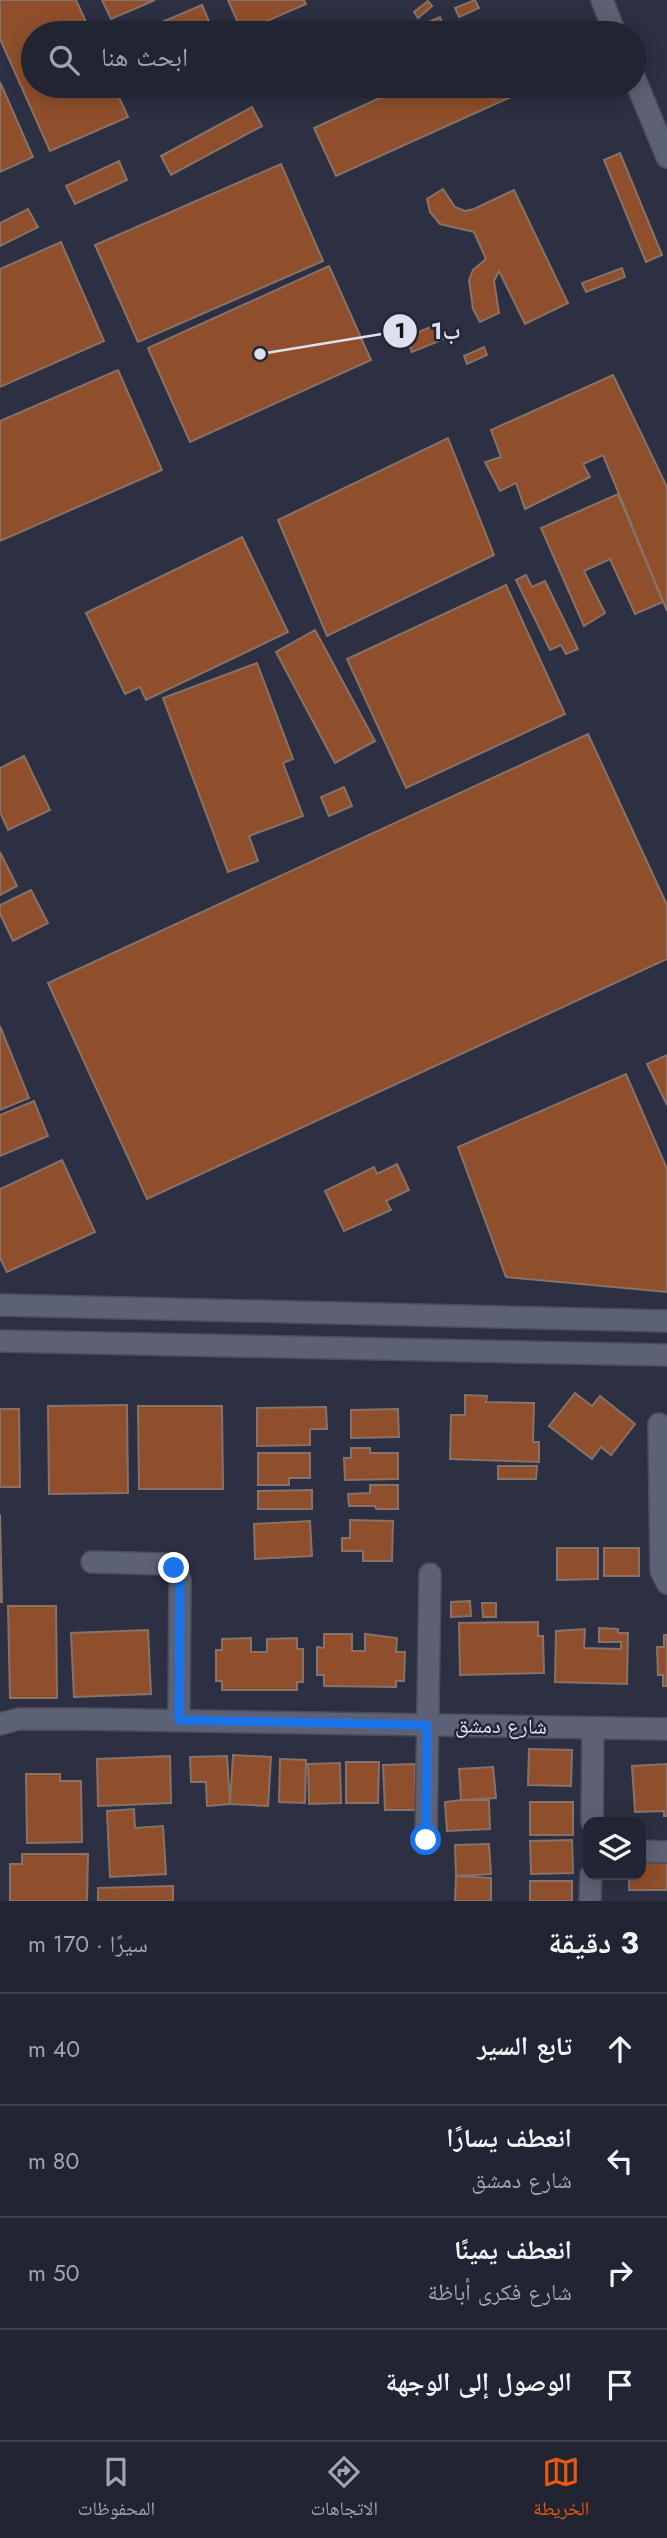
<!DOCTYPE html>
<html lang="ar">
<meta charset="utf-8">
<style>
:root{--surface:#212432;--page:#2d303e;--text:#f1f3f6;--muted:#a2a4ac;--line:#3e414d;--accent:#ea580c}
body{margin:0;font-family:Jost,"Noto Naskh Arabic",sans-serif;background:var(--page);color:var(--text);direction:rtl}
.controls{position:absolute;right:21px;bottom:21px;display:grid;overflow:hidden;border-radius:14px;box-shadow:0 4px 18px #0003}
.controls button{width:63px;height:63px;display:grid;place-items:center;padding:0;border:0;border-bottom:2px solid var(--line);background:var(--surface);color:var(--text);font:35px sans-serif}
.stop{position:absolute;width:21px;height:21px;margin:-16px;border:5px solid #1a73e8;border-radius:50%;background:#fff}
.stop.end{background:#1a73e8;border-color:#fff;box-shadow:0 2px 7px #0008}
.list{margin:0;padding:0;list-style:none}
h2{display:flex;justify-content:space-between;align-items:center;height:91px;margin:0;padding:0 28px;font-size:30px}
h2 small{font-size:23px;font-weight:400;color:var(--muted)}
.list li{display:grid;grid-template-columns:46px 1fr auto;gap:21px;align-items:center;box-sizing:border-box;height:112px;padding:0 28px;border-top:2px solid var(--line)}
.list b{display:block;font-size:26px;white-space:nowrap}
.list p{margin:0;font-size:23px;white-space:nowrap;color:var(--muted)}
.list em{font-size:23px;font-style:normal;color:var(--muted)}
.icon{flex:none;width:38px;height:38px;fill:none;stroke:currentColor;stroke-width:2;stroke-linecap:round;stroke-linejoin:round}
.map{position:relative;flex:none;width:667px;height:1901px;overflow:hidden;direction:ltr}
.search{position:absolute;background:var(--surface);box-shadow:0 4px 18px #0003;left:21px;right:21px;top:21px;height:77px;display:flex;align-items:center;gap:18px;box-sizing:border-box;padding:0 24px;border-radius:38px;color:var(--muted);font-size:26px}
.sheet{height:539px;background:var(--surface)}
nav{display:flex;justify-content:space-around;align-items:center;box-sizing:border-box;height:98px;border-top:2px solid var(--line);background:var(--surface);font-size:19px;color:var(--muted)}
nav a{display:grid;justify-items:center;gap:4px}
nav .on{color:var(--accent)}
.map>svg:first-child{display:block}
</style>
<div class="map">
<svg width="667" height="1901" viewBox="0 0 667 1901">
<rect width="100%" height="100%" fill="#2c3042"/>
<g fill="#904f2c" stroke="#887267" stroke-width="2">
<polygon points="0,0 76,0 91,33 33,33 33,86 114,86 128,117 50,151 0,39"/>
<polygon points="102,0 155,0 111,19"/>
<polygon points="228,0 304,0 306,4 242,32"/>
<polygon points="475,0 479,8 459,17 455,8"/>
<polygon points="428,1 432,6 418,18 414,12"/>
<polygon points="202,5 214,33 136,33"/>
<polygon points="440,17 443,25 422,33 419,26"/>
<polygon points="0,82 33,157 0,172"/>
<polygon points="406,86 532,86 533,87 336,176 314,128"/>
<polygon points="252,107 262,126 171,175 161,156"/>
<polygon points="620,153 662,255 646,262 604,160"/>
<polygon points="119,161 127,180 75,204 66,186"/>
<polygon points="281,164 323,261 138,342 95,245"/>
<polygon points="443,189 455,207 465,211 474,209 514,190 568,303 525,324 499,271 494,281 499,313 480,322 473,309 469,280 473,270 486,259 474,232 440,224 430,212 427,199"/>
<polygon points="28,209 38,227 0,246 0,223"/>
<polygon points="61,242 104,341 0,387 0,269"/>
<polygon points="329,266 371,360 190,442 148,348"/>
<polygon points="622,268 625,277 586,292 582,283"/>
<polygon points="438,324 444,339 412,352 406,337"/>
<polygon points="484,347 487,355 467,364 464,356"/>
<polygon points="118,370 162,470 0,541 0,421"/>
<polygon points="613,375 667,487 667,611 603,455 583,464 590,477 525,509 516,483 500,491 485,462 501,457 491,430"/>
<polygon points="448,438 494,555 327,636 278,520"/>
<polygon points="618,494 663,602 635,614 610,559 584,571 605,613 584,626 541,528"/>
<polygon points="242,537 288,632 146,700 140,687 125,694 86,613"/>
<polygon points="526,575 532,587 545,581 578,649 566,654 561,645 550,650 516,580"/>
<polygon points="506,585 565,714 406,788 347,659"/>
<polygon points="315,630 375,741 335,763 276,652"/>
<polygon points="257,663 293,759 283,763 303,816 249,836 258,861 228,872 163,698"/>
<polygon points="588,734 667,905 667,959 147,1199 48,983"/>
<polygon points="24,756 50,810 8,830 0,812 0,768"/>
<polygon points="344,787 352,806 329,816 321,797"/>
<polygon points="0,852 17,886 0,895"/>
<polygon points="31,890 48,923 13,941 0,914 0,905"/>
<polygon points="0,1026 29,1098 0,1110"/>
<polygon points="667,1055 667,1105 647,1064"/>
<polygon points="626,1074 667,1169 667,1292 506,1277 458,1147"/>
<polygon points="34,1101 48,1136 0,1156 0,1115"/>
<polygon points="62,1160 95,1232 7,1272 0,1258 0,1189"/>
<polygon points="397,1164 409,1190 386,1201 391,1210 344,1231 325,1191 374,1167 377,1174"/>
<polygon points="575,1393 592,1406 600,1396 635,1424 611,1455 601,1447 592,1459 549,1426"/>
<polygon points="465,1395 487,1396 486,1402 534,1403 533,1442 539,1442 539,1462 450,1459 451,1415 465,1415"/>
<polygon points="127,1405 128,1493 49,1494 48,1406"/>
<polygon points="138,1406 222,1406 223,1489 139,1489"/>
<polygon points="326,1407 327,1429 310,1429 310,1445 257,1446 257,1408"/>
<polygon points="0,1409 19,1409 20,1487 0,1487"/>
<polygon points="398,1409 399,1437 351,1438 351,1410"/>
<polygon points="351,1448 370,1448 370,1453 398,1453 398,1479 345,1480 344,1458 351,1458"/>
<polygon points="258,1453 310,1453 310,1478 289,1478 289,1485 258,1485"/>
<polygon points="498,1466 537,1466 536,1479 498,1479"/>
<polygon points="370,1485 398,1485 398,1509 376,1509 375,1506 349,1506 348,1494 370,1493"/>
<polygon points="312,1490 312,1509 258,1509 258,1491"/>
<polygon points="0,1514 2,1602 0,1602"/>
<polygon points="350,1520 393,1521 392,1561 363,1561 363,1551 342,1551 342,1538 350,1538"/>
<polygon points="310,1521 312,1556 255,1559 254,1524"/>
<polygon points="557,1548 598,1548 598,1579 557,1580"/>
<rect x="604" y="1548" width="35" height="28"/>
<polygon points="470,1601 471,1616 451,1617 451,1602"/>
<polygon points="482,1603 496,1603 496,1617 483,1617"/>
<polygon points="8,1606 56,1606 57,1698 10,1698"/>
<polygon points="538,1622 538,1636 543,1636 544,1673 460,1675 459,1623"/>
<polygon points="599,1628 618,1629 618,1633 628,1633 627,1684 555,1682 556,1631 585,1629 584,1648 621,1649 621,1642 599,1642"/>
<polygon points="148,1630 151,1694 74,1697 71,1633"/>
<polygon points="324,1634 352,1634 352,1651 365,1651 365,1634 397,1638 396,1652 405,1652 404,1681 396,1681 396,1687 324,1686 324,1675 317,1675 317,1647 324,1648"/>
<polygon points="664,1635 667,1635 667,1686 663,1686 663,1675 658,1675 657,1647 664,1647"/>
<polygon points="251,1638 251,1652 267,1652 267,1639 297,1638 297,1649 303,1649 303,1682 297,1682 297,1690 222,1690 222,1681 216,1681 216,1650 222,1650 222,1639"/>
<polygon points="529,1749 572,1750 571,1786 528,1785"/>
<polygon points="233,1755 271,1757 268,1806 230,1804"/>
<polygon points="170,1756 171,1803 98,1806 97,1759"/>
<polygon points="227,1756 230,1804 207,1806 206,1782 191,1782 190,1757"/>
<polygon points="280,1759 306,1760 305,1803 279,1802"/>
<polygon points="346,1762 379,1762 378,1803 346,1803"/>
<polygon points="340,1763 341,1803 309,1804 308,1764"/>
<polygon points="415,1764 416,1810 385,1810 383,1765"/>
<polygon points="667,1764 667,1816 664,1816 664,1811 635,1812 632,1766"/>
<polygon points="493,1767 496,1798 461,1800 459,1769"/>
<polygon points="26,1774 60,1774 60,1781 81,1781 82,1842 27,1843"/>
<polygon points="461,1800 489,1800 490,1829 447,1831 445,1802"/>
<rect x="530" y="1802" width="43" height="33"/>
<polygon points="134,1809 135,1828 163,1826 166,1874 110,1877 107,1811"/>
<polygon points="572,1840 573,1873 531,1874 530,1841"/>
<polygon points="489,1844 491,1874 456,1876 455,1845"/>
<polygon points="22,1854 88,1854 87,1901 10,1901 10,1864 22,1864"/>
<polygon points="667,1861 667,1890 629,1890 629,1875 641,1875 641,1862"/>
<polygon points="456,1876 491,1878 491,1901 455,1901"/>
<rect x="530" y="1881" width="42" height="20"/>
<polygon points="173,1886 173,1901 98,1901 98,1888"/>
</g>
<g fill="none" stroke-linecap="round" stroke-linejoin="round">
<g stroke="#494c5b" stroke-width="24">
<g id="street">
<polyline points="602,0 615,33"/>
<polyline points="634,77 667,157"/>
<polyline points="0,1305 667,1321"/>
<polyline points="0,1341 667,1355"/>
<polyline points="659,1424 661,1571 667,1583"/>
<path d="M92,1562L164,1564C173,1566 177,1571 180,1580L179,1720"/>
<polyline points="0,1724 19,1719 81,1719 667,1729"/>
<polyline points="592,1822 593,1728"/>
<polyline points="426,1841 430,1574"/>
<polyline points="641,1851 667,1852"/>
<polyline points="590,1901 591,1875"/>
</g>
</g>
<use href="#street" stroke="#5c6175" stroke-width="21"/>
</g>
<g fill="none" stroke-linecap="round" stroke-linejoin="round">
<polyline stroke="#1a73e8" stroke-width="9" points="174,1568 180,1580 179,1720 427,1725 426,1840"/>
</g>
<g text-anchor="middle" dominant-baseline="central" stroke-width="5" stroke-linejoin="round" paint-order="stroke">
<g font-size="21" fill="#dee1ed" stroke="#222637">
<text transform="translate(501 1726) rotate(1)">شارع دمشق</text>
</g>
</g>
<path fill="none" stroke="#dee1ed" stroke-width="2.5" d="M260 354L400 331"/>
<g fill="#dee1ed" stroke="#222637" stroke-width="2.5">
<circle cx="260" cy="354" r="7"/>
<circle cx="400" cy="331" r="18"/>
</g>
<g font-size="21" text-anchor="middle" font-weight="bold" fill="#111">
<text x="400" y="338">1</text>
</g>
<g font-size="23" text-anchor="middle" font-weight="bold" fill="#dee1ed" stroke="#222637" stroke-width="5" stroke-linejoin="round" paint-order="stroke">
<text x="446" y="339">ب1</text>
</g>
</svg>
<div class="controls">
<button><svg class="icon" aria-label="layers" viewBox="0 0 24 24"><path d="M12 4l9 5-9 5-9-5zM3 14l9 5 9-5"/></svg></button>
</div>
<div class="stop" style="left:426px;top:1840px"></div>
<div class="stop end" style="left:174px;top:1568px"></div>
<div class="search"><svg class="icon" aria-label="search" viewBox="0 0 24 24"><circle cx="10" cy="10" r="6"/><path d="M15 15l6 6"/></svg>ابحث هنا</div>
</div>
<section class="sheet">
<h2>3 دقيقة<small>سيرًا · 170 m</small></h2>
<ul class="list">
<li><svg class="icon" aria-label="ahead" viewBox="0 0 24 24"><path d="M12 20V5M6 11l6-6 6 6"/></svg><div><b>تابع السير</b></div><em>40 m</em></li>
<li><svg class="icon" aria-label="left" viewBox="0 0 24 24"><path d="M17 20v-9H6M10 6l-5 5 5 5"/></svg><div><b>انعطف يسارًا</b><p>شارع دمشق</p></div><em>80 m</em></li>
<li><svg class="icon" aria-label="right" viewBox="0 0 24 24"><path d="M7 20v-9h11M14 6l5 5-5 5"/></svg><div><b>انعطف يمينًا</b><p>شارع فكرى أباظة</p></div><em>50 m</em></li>
<li><svg class="icon" aria-label="arrive" viewBox="0 0 24 24"><path d="M6 21V4h12l-3 4 3 4H6"/></svg><div><b>الوصول إلى الوجهة</b></div></li>
</ul>
</section>
<nav>
<a class="on"><svg class="icon" aria-label="map" viewBox="0 0 24 24"><path d="M3 6l6-2 6 2 6-2v14l-6 2-6-2-6 2zM9 4v14M15 6v14"/></svg>الخريطة</a>
<a><svg class="icon" aria-label="directions" viewBox="0 0 24 24"><path d="M12 3l9 9-9 9-9-9zM9 14v-3h6M13 9l2 2-2 2"/></svg>الاتجاهات</a>
<a><svg class="icon" aria-label="saved" viewBox="0 0 24 24"><path d="M7 4h10v16l-5-4-5 4z"/></svg>المحفوظات</a>
</nav>
